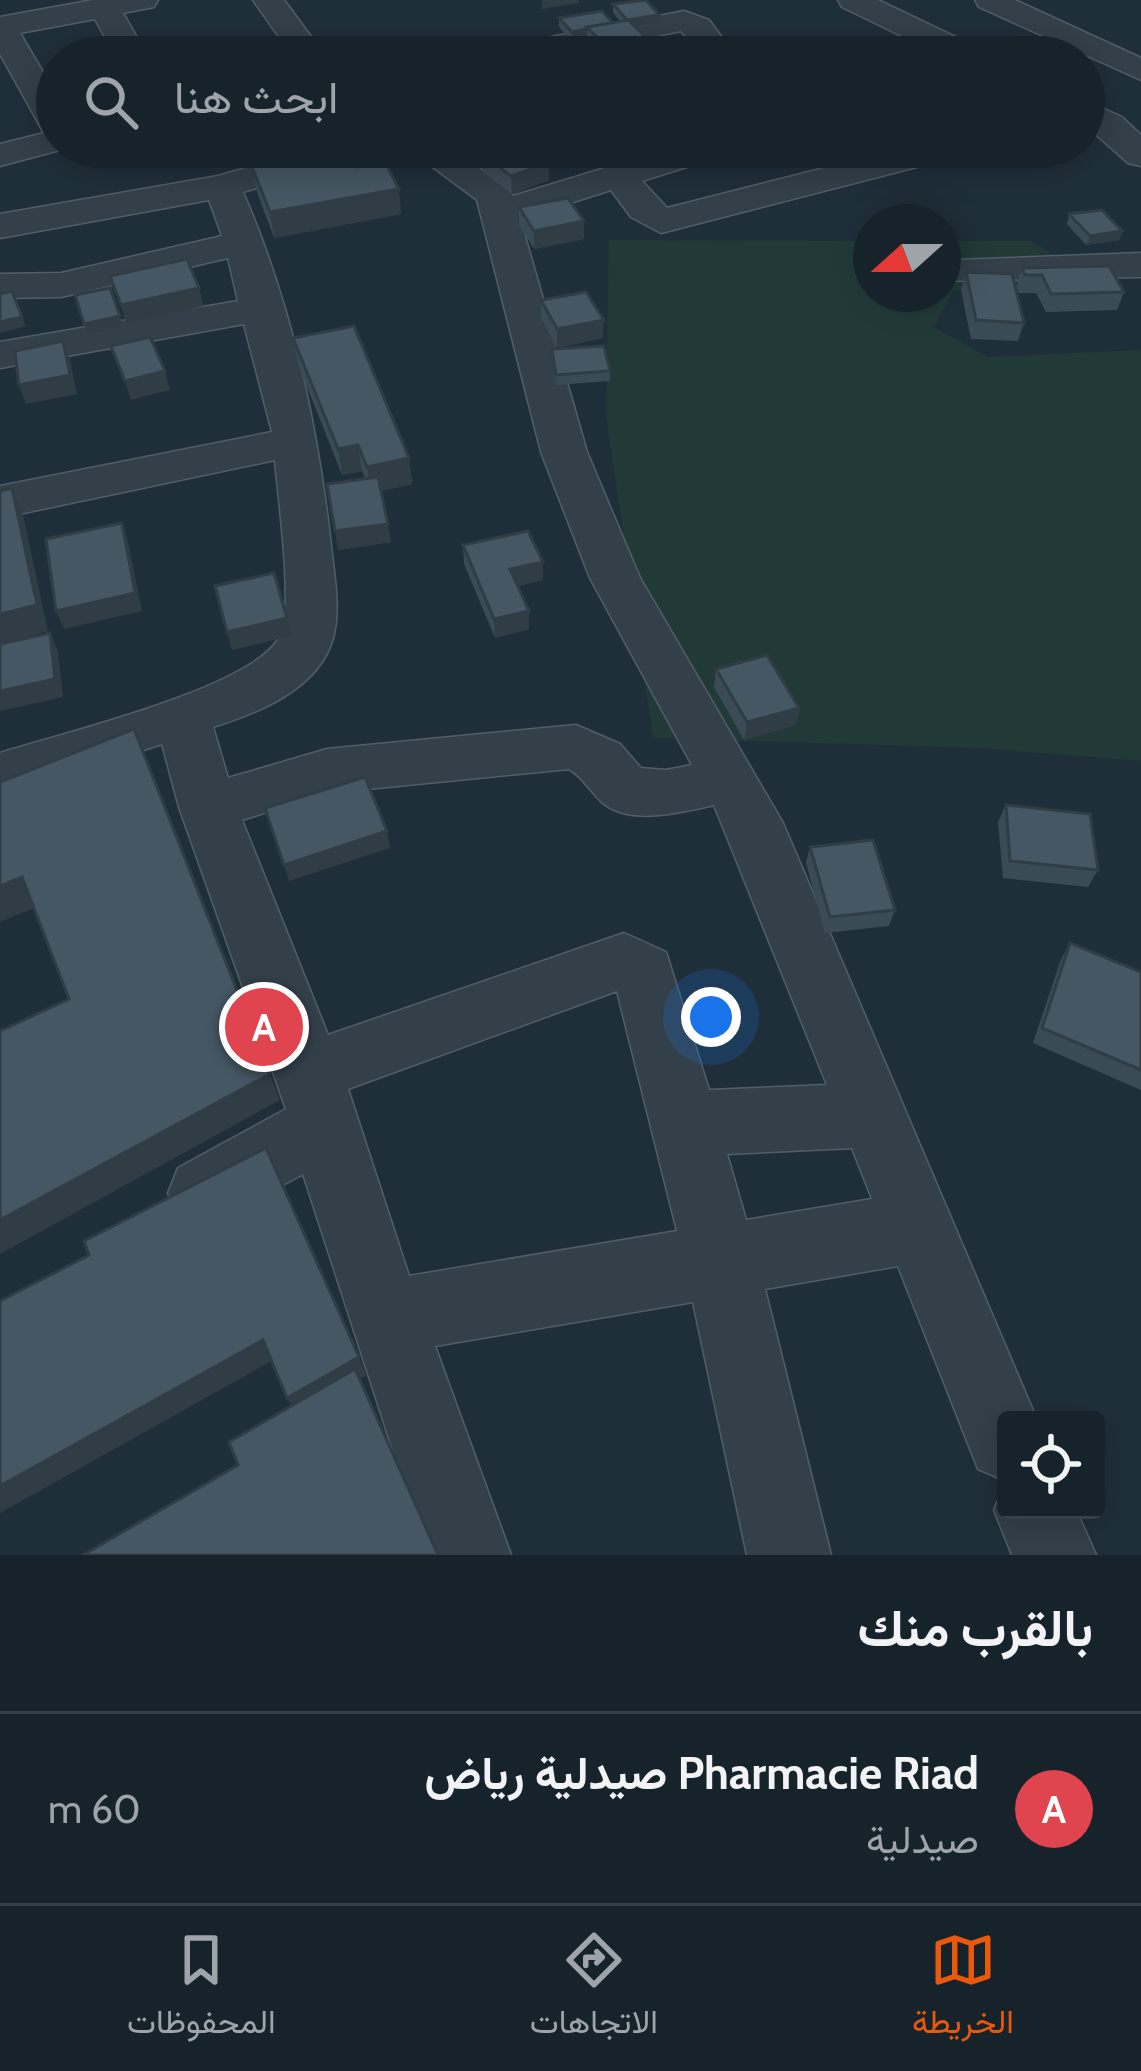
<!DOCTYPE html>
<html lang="ar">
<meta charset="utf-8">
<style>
:root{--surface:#17232b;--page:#202b33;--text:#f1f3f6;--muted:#9ea4a9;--line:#364047;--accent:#ea580c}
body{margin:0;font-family:Cabin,Vazirmatn,sans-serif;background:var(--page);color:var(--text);direction:rtl}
.controls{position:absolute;right:36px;bottom:36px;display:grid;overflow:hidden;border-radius:12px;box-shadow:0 6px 30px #0003}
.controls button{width:108px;height:108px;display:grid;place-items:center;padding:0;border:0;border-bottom:3px solid var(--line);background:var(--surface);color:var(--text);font:60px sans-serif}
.compass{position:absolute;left:853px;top:204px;width:108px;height:108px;border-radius:50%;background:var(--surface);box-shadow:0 6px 30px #0003;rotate:249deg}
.you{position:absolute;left:711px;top:1017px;width:42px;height:42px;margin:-30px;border:9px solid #fff;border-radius:50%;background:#1a73e8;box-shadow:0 0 0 18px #1a73e833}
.badge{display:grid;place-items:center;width:78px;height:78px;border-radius:50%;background:var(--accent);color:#fff;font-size:39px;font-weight:700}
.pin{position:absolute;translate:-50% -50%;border:6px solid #fff;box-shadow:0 3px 12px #0006}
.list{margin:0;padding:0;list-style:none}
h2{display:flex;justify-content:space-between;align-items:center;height:156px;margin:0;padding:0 48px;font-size:51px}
h2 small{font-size:39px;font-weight:400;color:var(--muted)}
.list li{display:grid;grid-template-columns:78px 1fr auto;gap:36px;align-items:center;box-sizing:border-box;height:192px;padding:0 48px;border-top:3px solid var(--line)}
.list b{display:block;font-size:45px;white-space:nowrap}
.list p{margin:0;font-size:39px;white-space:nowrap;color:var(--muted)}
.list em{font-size:39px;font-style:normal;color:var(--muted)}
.icon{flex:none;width:66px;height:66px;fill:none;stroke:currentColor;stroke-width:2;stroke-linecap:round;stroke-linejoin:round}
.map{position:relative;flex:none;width:1141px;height:1555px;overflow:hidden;direction:ltr}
.search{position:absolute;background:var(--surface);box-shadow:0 6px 30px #0003;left:36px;right:36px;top:36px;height:132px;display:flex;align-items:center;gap:30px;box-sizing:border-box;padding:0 42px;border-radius:66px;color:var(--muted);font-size:45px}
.sheet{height:348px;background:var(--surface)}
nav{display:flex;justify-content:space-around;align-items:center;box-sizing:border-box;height:168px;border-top:3px solid var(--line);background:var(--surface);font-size:33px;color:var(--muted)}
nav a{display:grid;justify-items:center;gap:6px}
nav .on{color:var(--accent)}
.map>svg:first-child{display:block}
</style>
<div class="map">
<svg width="1141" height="1555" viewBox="0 0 1141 1555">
<rect width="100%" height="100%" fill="#1f2f39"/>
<polygon fill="#213a38" points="609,240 871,241 871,294 943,294 943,241 1031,241 1084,273 953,291 934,327 987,357 1141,350 1141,761 980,748 653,738 606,415"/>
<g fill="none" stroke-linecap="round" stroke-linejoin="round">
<g stroke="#515e67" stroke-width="3">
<g id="minor">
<polygon points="93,0 158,0 154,7 123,13 148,57 116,57 95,19 20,33 57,96 57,147 71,147 0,166 0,144 44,133 0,54 0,17"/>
<polygon points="253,0 284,0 326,57 293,57"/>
<polygon points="838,0 878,0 983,50 987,57 945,57 842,7"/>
<polygon points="975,0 1015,0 1141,58 1141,80 979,7"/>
<polygon points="684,11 709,20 736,57 703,57 681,31 551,57 485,57 501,47"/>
<polygon points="1084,100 1122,117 1141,135 1141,166 1128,163 1084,124"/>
<path d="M318,147H376L371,155L243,192C291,303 318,426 331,546C334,574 341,610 333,638C319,689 258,713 213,727L228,778L327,749L576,725L620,744L641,768L666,770L692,765L590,578L541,452L477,200L406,147H448L507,187L513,196L674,147H730L725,155L642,181L667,208L907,147H968L963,155L661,233L631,217L611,190L520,219L587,452L640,578L783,823L1037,1420H1006V1481L978,1469L898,1266L765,1289L831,1555H747L693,1302L435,1346L511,1555H427L303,1174L203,1228L178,1218L168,1193L178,1168L286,1109L179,807L162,744L0,797V753C59,734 255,688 280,636C294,606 278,498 275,460L0,518V486L272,432L244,324L0,368V342L238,301L228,258L61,297L0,298V274L61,273L222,236L209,200L0,238V214L218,176ZM569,769C584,778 590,792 603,803C631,826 682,812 714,805L827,1085L709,1090L666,952L624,933L328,1035L242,820L327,793ZM617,991L677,1231L409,1276L348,1089ZM852,1148L872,1199L746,1220L727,1154Z"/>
<polygon points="1141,253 1141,277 943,281 943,263 955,260"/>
<polygon points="1006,1482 1006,1510 1076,1510 1096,1555 1012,1555 994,1510"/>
</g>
</g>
<use href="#minor" fill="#334049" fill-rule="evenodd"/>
</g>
<g fill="#3b4b55">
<polygon points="613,4 659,15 659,23 635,27 655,57 599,57 587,44 587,38 572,41 559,27 559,18 613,23 620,21 613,13"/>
<polygon points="483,155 549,163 549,180 512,194 484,173"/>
<polygon points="252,167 357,167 401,214 274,238 257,192"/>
<polygon points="519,207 584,221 584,239 534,249 519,225"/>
<polygon points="1069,214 1122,231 1119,240 1086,245 1067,224"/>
<polygon points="1022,268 1124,292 1117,310 1046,312 1036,293 1019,293 1016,286"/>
<polygon points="966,272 1024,323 1018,341 971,339 961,290"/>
<polygon points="541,300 603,338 557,348 541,318"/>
<polygon points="293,338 409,458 412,484 381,491 391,542 338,550 365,478 362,471 342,475 298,364"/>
<polygon points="552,349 610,371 610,381 556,385"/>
<polygon points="463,545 543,562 543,580 518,586 529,629 495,638 464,564"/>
<polygon points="716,669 799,708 796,725 744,740 714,687"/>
<polygon points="1006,805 1098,870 1088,887 1003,878 998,822"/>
<polygon points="810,847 895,910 889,926 825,933 806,863"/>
<polygon points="1070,943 1141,972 1141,1090 1033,1043 1061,959"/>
</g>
<g fill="#303d45">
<polygon points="542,0 579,0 579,3 542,9"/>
<polygon points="659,15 659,23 626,28 627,20"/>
<polygon points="587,29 587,38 572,41 572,32"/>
<polygon points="655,46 655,57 614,57 614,54"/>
<polygon points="549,163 549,180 512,194 511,176"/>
<polygon points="399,189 401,214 274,238 270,212"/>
<polygon points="584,221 584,239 534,249 534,231"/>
<polygon points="1122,231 1119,240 1086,245 1090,236"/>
<polygon points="199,288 204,306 126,324 121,305"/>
<polygon points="120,316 123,326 88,334 84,324"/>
<polygon points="22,317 26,326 0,333 0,322"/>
<polygon points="604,320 603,338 557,348 557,329"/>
<polygon points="63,341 70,360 77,394 26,404 19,385"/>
<polygon points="165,371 170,390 131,400 125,381"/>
<polygon points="358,445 362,471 342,475 338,449"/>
<polygon points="409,458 412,484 371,493 367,467"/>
<polygon points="12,488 23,515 48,631 0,644 0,614"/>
<polygon points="122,523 128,542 142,611 64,629 56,611"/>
<polygon points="388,524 391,542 338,550 335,531"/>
<polygon points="543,562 543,580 511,587 510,569"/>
<polygon points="529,611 529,629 495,638 494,619"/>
<polygon points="287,618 292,636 232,650 227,632"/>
<polygon points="50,633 58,651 63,697 0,711 0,691"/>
<polygon points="799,708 796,725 744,740 747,722"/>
<polygon points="146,760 280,1100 0,1254 0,1220"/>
<polygon points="387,831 390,848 289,881 284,865"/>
<polygon points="22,877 39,906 0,922 0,886"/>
<polygon points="266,1148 367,1375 298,1415 287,1398"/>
<polygon points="263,1340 275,1359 0,1513 0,1486"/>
</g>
<g fill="#455763" stroke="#303d45" stroke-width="3">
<polygon points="646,0 659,15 627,20 613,4"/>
<polygon points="602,11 613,23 572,32 559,18"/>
<polygon points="628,20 655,46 614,54 587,27"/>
<polygon points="533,50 544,56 555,52 564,57 515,56"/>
<polygon points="507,147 527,147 549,163 511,176 483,155"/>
<polygon points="350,151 357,167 385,162 399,189 270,212 252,167"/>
<polygon points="568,198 584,221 534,231 519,207"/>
<polygon points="1102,210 1122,231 1090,236 1069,214"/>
<polygon points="187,259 199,288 121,305 110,276"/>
<polygon points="1109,266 1124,292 1051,294 1042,275 1025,275 1022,268"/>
<polygon points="966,272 1012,274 1024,323 976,320"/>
<polygon points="110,288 120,316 84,324 75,295"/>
<polygon points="12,291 22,317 0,322 0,294"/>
<polygon points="586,292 604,320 557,329 541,300"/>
<polygon points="354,326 409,458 367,467 358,445 338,449 293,338"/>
<polygon points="150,337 165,371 125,381 111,346"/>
<polygon points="63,341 70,375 19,385 15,351"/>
<polygon points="604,346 610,371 556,375 552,349"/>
<polygon points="378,477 388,524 335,531 327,484"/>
<polygon points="12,488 37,605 0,614 0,491"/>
<polygon points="122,523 135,593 56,611 46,539"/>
<polygon points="528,531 543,562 510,569 529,611 494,619 463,545"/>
<polygon points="274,573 287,618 227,632 215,586"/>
<polygon points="50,633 55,679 0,691 0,644"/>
<polygon points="767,655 799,708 747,722 716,669"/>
<polygon points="134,729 270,1074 0,1220 0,1031 69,999 22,877 0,886 0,782"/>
<polygon points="365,777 387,831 284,865 265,808"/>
<polygon points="1006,805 1090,814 1098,870 1010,861"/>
<polygon points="873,840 895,910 830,917 810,847"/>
<polygon points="1070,943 1141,972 1141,1070 1042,1028"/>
<polygon points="266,1148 359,1357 287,1398 263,1340 0,1486 0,1301 89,1255 84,1241"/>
<polygon points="355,1369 438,1555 83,1555 238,1465 229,1442"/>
</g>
</svg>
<div class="controls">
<button><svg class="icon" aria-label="locate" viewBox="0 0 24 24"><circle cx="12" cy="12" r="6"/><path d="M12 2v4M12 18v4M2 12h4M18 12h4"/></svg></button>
</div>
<svg class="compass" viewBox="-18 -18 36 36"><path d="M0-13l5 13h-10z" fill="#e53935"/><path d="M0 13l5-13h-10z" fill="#9ea4a9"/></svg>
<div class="you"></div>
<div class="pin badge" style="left:264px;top:1027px;background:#e0444e">A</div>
<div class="search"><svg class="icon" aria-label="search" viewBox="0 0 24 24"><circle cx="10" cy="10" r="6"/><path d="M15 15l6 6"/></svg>ابحث هنا</div>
</div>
<section class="sheet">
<h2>بالقرب منك<small></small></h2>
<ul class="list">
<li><span class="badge" style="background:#e0444e">A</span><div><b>Pharmacie Riad صيدلية رياض</b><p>صيدلية</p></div><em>60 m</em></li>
</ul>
</section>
<nav>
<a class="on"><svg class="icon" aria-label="map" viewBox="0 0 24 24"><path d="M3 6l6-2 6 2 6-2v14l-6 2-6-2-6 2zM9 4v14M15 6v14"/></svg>الخريطة</a>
<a><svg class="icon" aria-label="directions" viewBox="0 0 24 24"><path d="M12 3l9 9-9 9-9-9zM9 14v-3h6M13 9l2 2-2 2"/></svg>الاتجاهات</a>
<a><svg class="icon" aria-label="saved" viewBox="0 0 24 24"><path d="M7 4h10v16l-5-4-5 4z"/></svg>المحفوظات</a>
</nav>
